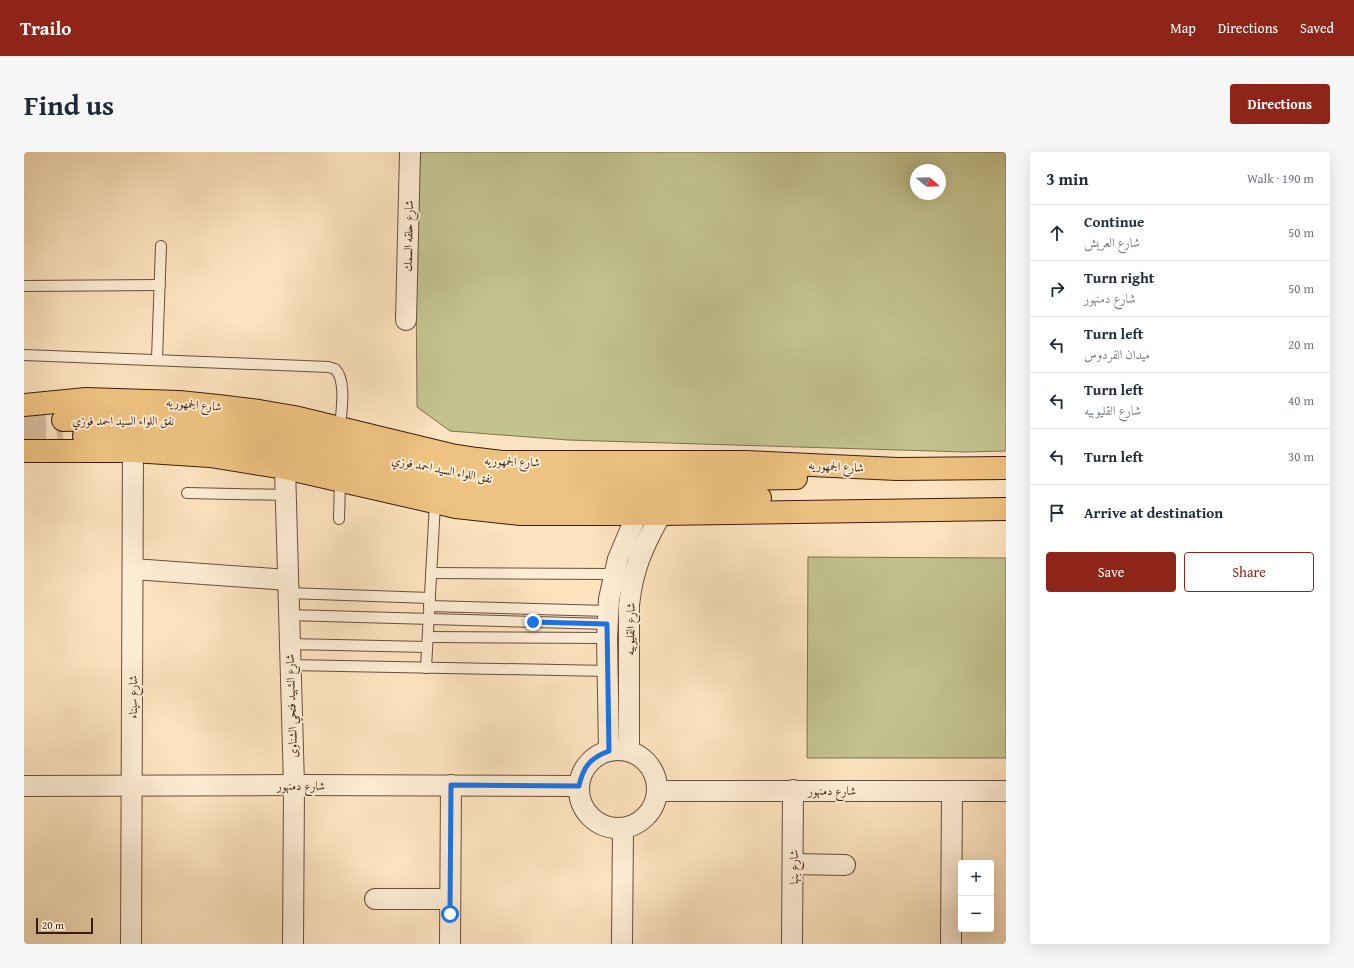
<!DOCTYPE html>
<meta charset="utf-8">
<style>
:root{--surface:#fff;--page:#f6f6f7;--text:#1f2937;--muted:#747a83;--line:#e0e1e3;--accent:#8f2418}
body{margin:0;font-family:"Gentium Book Plus",Amiri,serif;background:var(--page);color:var(--text)}
.controls{position:absolute;right:12px;bottom:12px;display:grid;overflow:hidden;border-radius:4px;box-shadow:0 4px 16px #0002}
.controls button{width:36px;height:36px;display:grid;place-items:center;padding:0;border:0;border-bottom:1px solid var(--line);background:var(--surface);color:var(--text);font:20px sans-serif}
.compass{position:absolute;left:886px;top:12px;width:36px;height:36px;border-radius:50%;background:var(--surface);box-shadow:0 4px 16px #0002;rotate:109deg}
.scale{position:absolute;left:12px;bottom:10px;width:57px;box-sizing:border-box;padding-left:4px;border:2px solid #3a1c0e;border-top:0;font-size:11px;line-height:14px;white-space:nowrap;color:#3a1c0e;-webkit-text-stroke:3px #fdedd5;paint-order:stroke}
.stop{position:absolute;width:12px;height:12px;margin:-9px;border:3px solid #1a73e8;border-radius:50%;background:#fff}
.stop.end{background:#1a73e8;border-color:#fff;box-shadow:0 1px 4px #0008}
.list{margin:0;padding:0;list-style:none}
h2{display:flex;justify-content:space-between;align-items:center;height:52px;margin:0;padding:0 16px;font-size:17px}
h2 small{font-size:13px;font-weight:400;color:var(--muted)}
.list li{display:grid;grid-template-columns:26px 1fr auto;gap:12px;align-items:center;box-sizing:border-box;height:56px;padding:0 16px;border-top:1px solid var(--line)}
.list b{display:block;font-size:15px;white-space:nowrap}
.list p{margin:0;font-size:13px;white-space:nowrap;color:var(--muted)}
.list em{font-size:13px;font-style:normal;color:var(--muted)}
.actions{display:flex;gap:8px;padding:12px 16px}
.actions a{flex:1;padding:9px 0;border:1px solid var(--accent);border-radius:4px;text-align:center;font-size:14px;color:var(--accent)}
.actions .main{background:var(--accent);color:#fff}
.icon{flex:none;width:22px;height:22px;fill:none;stroke:currentColor;stroke-width:2;stroke-linecap:round;stroke-linejoin:round}
.map{position:relative;flex:none;width:982px;height:792px;overflow:hidden;border-radius:4px}
header{display:flex;align-items:center;gap:24px;box-sizing:border-box;height:56px;padding:0 20px;background:var(--accent);color:#fff}
header strong{font-size:19px}
nav{display:flex;gap:22px;margin-inline-start:auto;font-size:14px}
.intro{display:flex;align-items:center;justify-content:space-between;box-sizing:border-box;height:96px;padding:0 24px}
h1{margin:0;font-size:28px}
.button{padding:10px 18px;border-radius:4px;background:var(--accent);color:#fff;font-size:14px;font-weight:700}
main{display:flex;gap:24px;padding:0 24px}
aside{flex:1;background:var(--surface);border-radius:4px;box-shadow:0 4px 16px #0002}
.map>svg:first-child{display:block}
</style>
<header>
<strong>Trailo</strong>
<nav><a>Map</a><a>Directions</a><a>Saved</a></nav>
</header>
<div class="intro"><h1>Find us</h1><a class="button">Directions</a></div>
<main>
<div class="map">
<svg width="982" height="792" viewBox="0 0 982 792">
<rect width="100%" height="100%" fill="#fce3bf"/>
<filter id="stains"><feTurbulence type="fractalNoise" baseFrequency=".005" numOctaves="4"/><feColorMatrix values="0 0 0 0 .2 0 0 0 0 .09 0 0 0 0 .02 0 0 0 .5 -.17"/></filter>
<radialGradient id="worn" r=".72"><stop offset=".6" stop-color="#630" stop-opacity="0"/><stop offset="1" stop-color="#630" stop-opacity=".3"/></radialGradient>
<g fill="#c3c38f" stroke="#7e704e" fill-rule="evenodd">
<path d="M391,0H982V299L941,300L544,288L426,279L393,255ZM892,18H916V42H892Z"/>
<polygon points="784,405 982,406 982,606 783,606"/>
</g>
<g fill="none" stroke-linecap="round" stroke-linejoin="round">
<g stroke="#d5bb9c" stroke-width="22" stroke-dasharray="22 11" stroke-linecap="butt">
<polyline points="0,270 39,268"/>
<polyline points="0,286 39,284"/>
</g>
<g stroke="#6a4e3a" stroke-width="12">
<g id="service">
<polyline points="0,134 136,133"/>
<path d="M0,203L305,215C307,216 309,216 311,217C323,228 317,261 316,276"/>
<polyline points="133,207 137,94"/>
<polyline points="163,341 262,343"/>
<polyline points="315,367 316,329"/>
<polyline points="407,421 590,422"/>
<polyline points="264,441 406,446"/>
<polyline points="405,454 584,459"/>
<polyline points="265,463 583,472"/>
<polyline points="404,485 583,486"/>
<polyline points="266,492 403,495"/>
<polyline points="266,513 584,519"/>
<polyline points="402,516 411,351"/>
</g>
</g>
<g stroke="#6a4e3a" stroke-width="22">
<g id="minor">
<polyline points="382,168 386,0"/>
<polyline points="261,316 270,633 269,792"/>
<polyline points="109,417 264,428"/>
<circle cx="594" cy="637" r="39"/>
<polyline points="585,599 583,486 585,447 594,407 613,362"/>
<path d="M605,599V453C609,416 619,395 637,362"/>
<polyline points="0,634 270,633 555,634"/>
<polyline points="634,639 982,639"/>
<polyline points="769,712 821,713"/>
<polyline points="351,747 426,747"/>
<polyline points="107,792 109,299"/>
<polyline points="426,792 427,633"/>
<polyline points="598,792 599,677"/>
<polyline points="768,792 769,638"/>
<polyline points="927,792 928,639"/>
</g>
</g>
<g stroke="#3a1c0e" stroke-width="24">
<g id="trunk">
<polyline points="0,253 62,247 155,250 194,254 235,259 270,265 427,303 453,307 478,310 721,310 873,317 982,316"/>
<path d="M39,268L111,266L191,271L267,284L426,320C451,325 476,328 502,329L772,326"/>
<path d="M60,284C90,283 121,283 151,285C188,287 225,292 262,299C334,313 404,337 476,343L736,346"/>
<polyline points="0,299 109,299 186,304 261,316 432,355 497,362 637,362 982,357"/>
</g>
</g>
<use href="#service" stroke="#fdedd5" stroke-width="10"/>
<use href="#minor" stroke="#fdedd5" stroke-width="20"/>
<use href="#trunk" stroke="#eec280" stroke-width="22"/>
</g>
<g fill="none" stroke-linecap="round" stroke-linejoin="round">
<path stroke="#1a73e8" stroke-width="5" d="M426,762L427,633L555,634C559,615 566,606 585,599L583,472L509,470"/>
</g>
<g text-anchor="middle" dominant-baseline="central" stroke-width="4" stroke-linejoin="round" paint-order="stroke">
<g font-size="12" fill="#3a1c0e" stroke="#fdedd5">
<text transform="translate(384 84) rotate(-89)">شارع حلقه السمك</text>
<text transform="translate(170 252) rotate(5)">شارع الجمهوريه</text>
<text x="99" y="268">نفق اللواء السيد احمد فوزي</text>
<text transform="translate(488 309) rotate(2)">شارع الجمهوريه</text>
<text transform="translate(812 314) rotate(3)">شارع الجمهوريه</text>
<text transform="translate(418 317) rotate(11)">نفق اللواء السيد احمد فوزي</text>
<text transform="translate(606 477) rotate(-89)">شارع القليوبيه</text>
<text transform="translate(108 545) rotate(-90)">شارع سيناء</text>
<text transform="translate(267 554) rotate(-92)">شارع الشهيد فتحي الشناوى</text>
<text x="277" y="633">شارع دمنهور</text>
<text x="808" y="638">شارع دمنهور</text>
<text transform="translate(769 715) rotate(-90)">شارع بنها</text>
</g>
</g>
<rect width="100%" height="100%" filter="url(#stains)"/>
<rect width="100%" height="100%" fill="url(#worn)"/>
</svg>
<div class="controls">
<button>+</button>
<button>−</button>
</div>
<svg class="compass" viewBox="-18 -18 36 36"><path d="M0-13l5 13h-10z" fill="#e53935"/><path d="M0 13l5-13h-10z" fill="#747a83"/></svg>
<div class="scale">20 m</div>
<div class="stop" style="left:426px;top:762px"></div>
<div class="stop end" style="left:509px;top:470px"></div>
</div>
<aside>
<h2>3 min<small>Walk · 190 m</small></h2>
<ul class="list">
<li><svg class="icon" aria-label="ahead" viewBox="0 0 24 24"><path d="M12 20V5M6 11l6-6 6 6"/></svg><div><b>Continue</b><p>شارع العريش</p></div><em>50 m</em></li>
<li><svg class="icon" aria-label="right" viewBox="0 0 24 24"><path d="M7 20v-9h11M14 6l5 5-5 5"/></svg><div><b>Turn right</b><p>شارع دمنهور</p></div><em>50 m</em></li>
<li><svg class="icon" aria-label="left" viewBox="0 0 24 24"><path d="M17 20v-9H6M10 6l-5 5 5 5"/></svg><div><b>Turn left</b><p>ميدان الفردوس</p></div><em>20 m</em></li>
<li><svg class="icon" aria-label="left" viewBox="0 0 24 24"><path d="M17 20v-9H6M10 6l-5 5 5 5"/></svg><div><b>Turn left</b><p>شارع القليوبيه</p></div><em>40 m</em></li>
<li><svg class="icon" aria-label="left" viewBox="0 0 24 24"><path d="M17 20v-9H6M10 6l-5 5 5 5"/></svg><div><b>Turn left</b></div><em>30 m</em></li>
<li><svg class="icon" aria-label="arrive" viewBox="0 0 24 24"><path d="M6 21V4h12l-3 4 3 4H6"/></svg><div><b>Arrive at destination</b></div></li>
</ul>
<div class="actions"><a class="main">Save</a><a>Share</a></div>
</aside>
</main>
